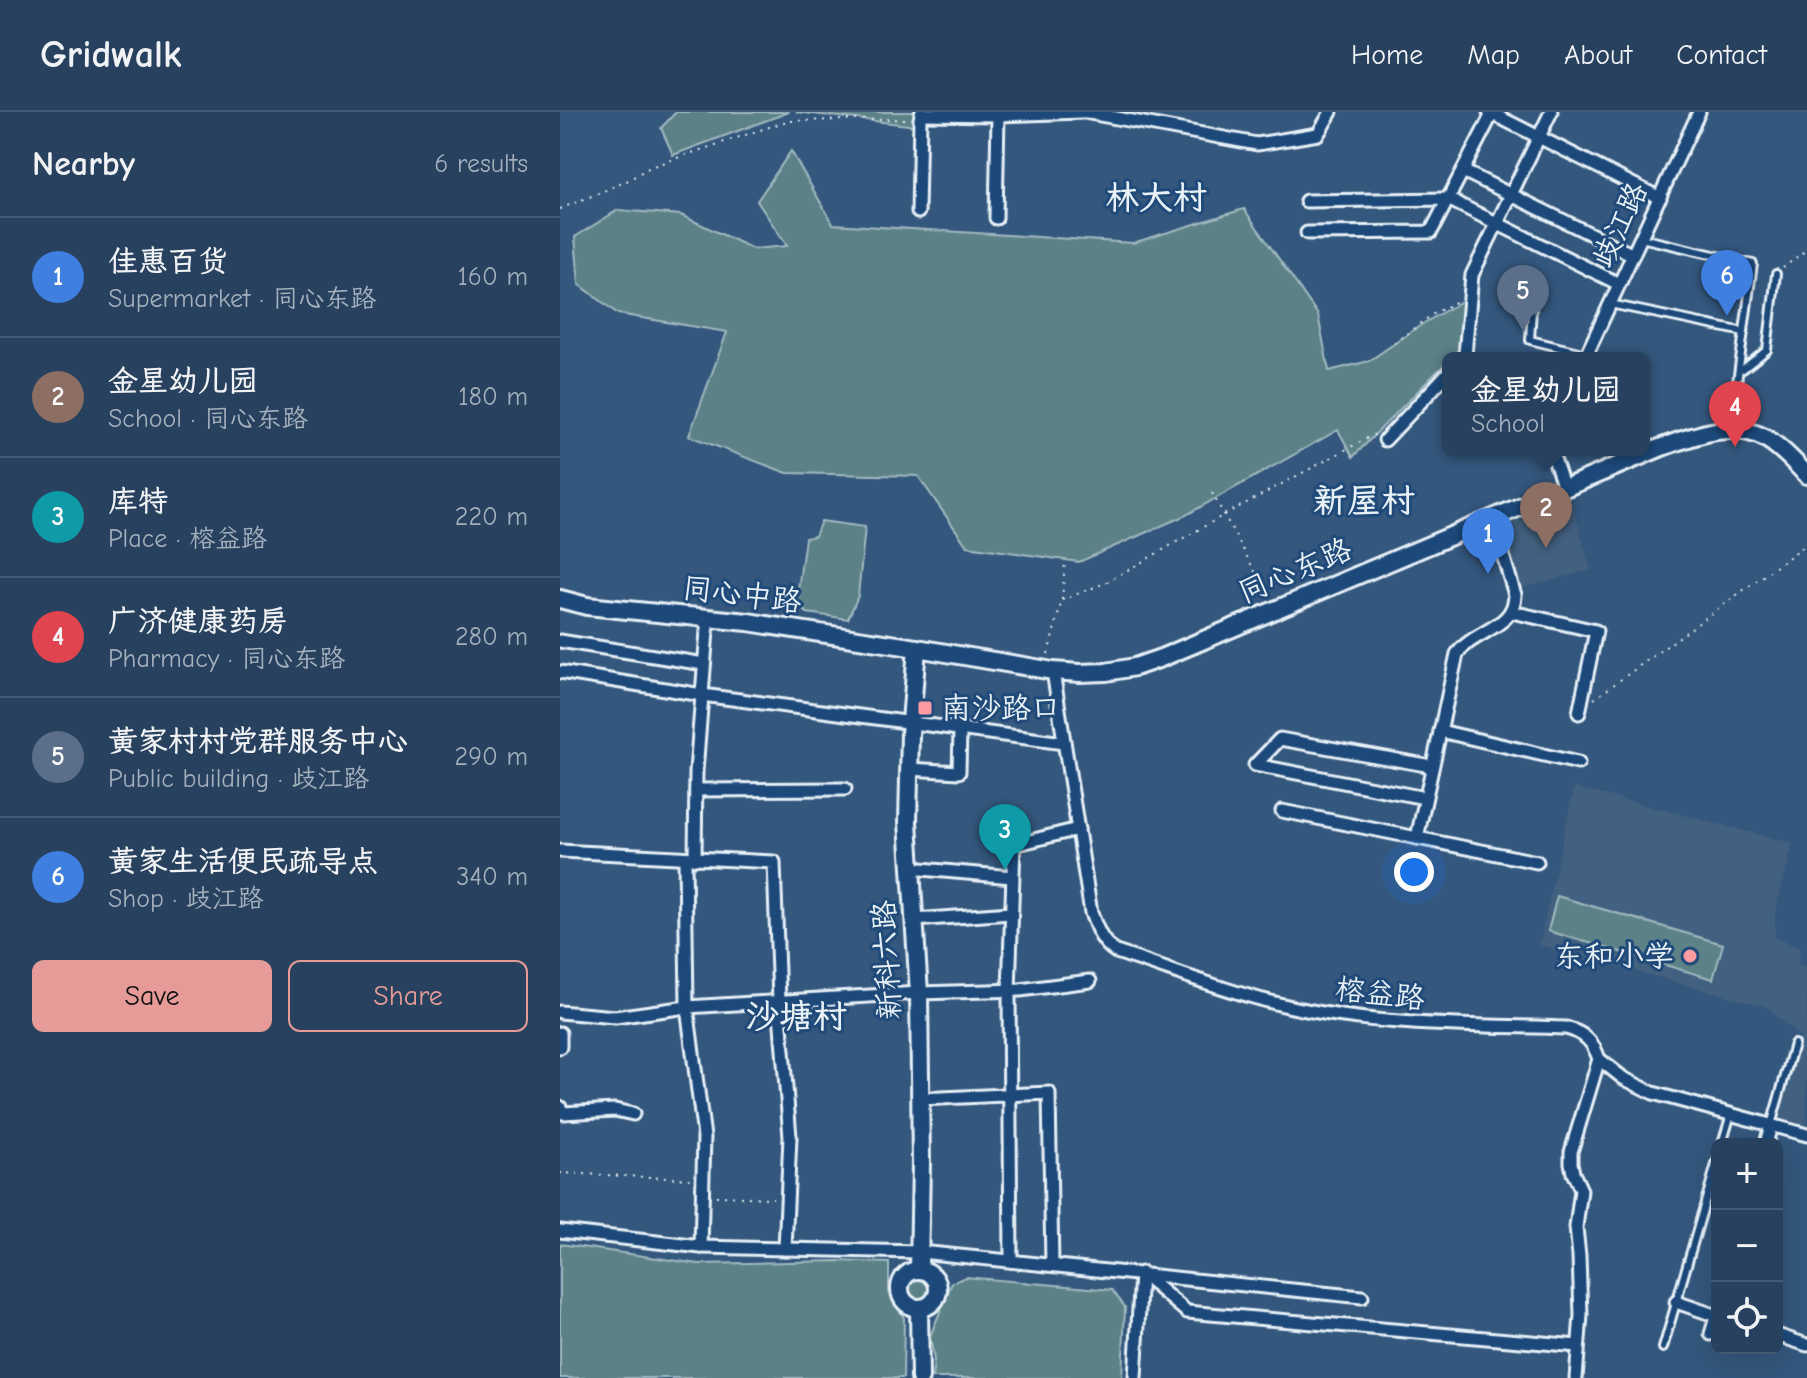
<!DOCTYPE html>
<meta charset="utf-8">
<style>
:root{--surface:#27415e;--page:#334c67;--text:#f1f3f6;--muted:#a4afbc;--line:#435a73;--accent:#e69b98}
body{margin:0;font-family:"Comic Neue","LXGW WenKai TC",sans-serif;background:var(--page);color:var(--text)}
.controls{position:absolute;right:24px;bottom:24px;display:grid;overflow:hidden;border-radius:12px;box-shadow:0 8px 32px #0002}
.controls button{width:72px;height:72px;display:grid;place-items:center;padding:0;border:0;border-bottom:2px solid var(--line);background:var(--surface);color:var(--text);font:40px sans-serif}
.you{position:absolute;left:854px;top:760px;width:28px;height:28px;margin:-20px;border:6px solid #fff;border-radius:50%;background:#1a73e8;box-shadow:0 0 0 12px #1a73e833}
.badge{display:grid;place-items:center;width:52px;height:52px;border-radius:50%;background:var(--accent);color:#fff;font-size:26px;font-weight:700}
.pin{position:absolute;translate:-50% -66px;filter:drop-shadow(0 2px 4px #0008)}
.pin::after{content:'';position:absolute;top:42px;width:28px;height:24px;background:inherit;clip-path:polygon(0 0,100% 0,50% 100%)}
.popup{position:absolute;left:882px;top:240px;width:208px;height:104px;box-sizing:border-box;display:grid;place-content:center;border-radius:12px;background:var(--surface);filter:drop-shadow(0 2px 6px #0005);font-size:26px;white-space:nowrap;color:var(--muted)}
.popup b{font-size:30px;color:var(--text)}
.popup::after{content:'';position:absolute;left:50%;top:100%;margin-left:-16px;border:16px solid transparent;border-top-color:var(--surface)}
.list{margin:0;padding:0;list-style:none}
h2{display:flex;justify-content:space-between;align-items:center;height:104px;margin:0;padding:0 32px;font-size:34px}
h2 small{font-size:26px;font-weight:400;color:var(--muted)}
.list li{display:grid;grid-template-columns:52px 1fr auto;gap:24px;align-items:center;box-sizing:border-box;height:120px;padding:0 32px;border-top:2px solid var(--line)}
.list b{display:block;font-size:30px;white-space:nowrap}
.list p{margin:0;font-size:26px;white-space:nowrap;color:var(--muted)}
.list em{font-size:26px;font-style:normal;color:var(--muted)}
.actions{display:flex;gap:16px;padding:24px 32px}
.actions a{flex:1;padding:18px 0;border:2px solid var(--accent);border-radius:12px;text-align:center;font-size:28px;color:var(--accent)}
.actions .main{background:var(--accent);color:#111}
.icon{flex:none;width:44px;height:44px;fill:none;stroke:currentColor;stroke-width:2;stroke-linecap:round;stroke-linejoin:round}
.map{position:relative;flex:none;width:1247px;height:1266px;overflow:hidden}
header{display:flex;align-items:center;gap:48px;box-sizing:border-box;height:112px;padding:0 40px;background:var(--surface);border-bottom:2px solid var(--line)}
header strong{font-size:38px}
nav{display:flex;gap:44px;margin-inline-start:auto;font-size:28px}
main{display:flex}
aside{flex:1;background:var(--surface)}
.map>svg:first-child{display:block}
</style>
<header>
<strong>Gridwalk</strong>
<nav><a>Home</a><a>Map</a><a>About</a><a>Contact</a></nav>
</header>
<main>
<aside>
<h2>Nearby<small>6 results</small></h2>
<ul class="list">
<li><span class="badge" style="background:#3f7fe0">1</span><div><b>佳惠百货</b><p>Supermarket · 同心东路</p></div><em>160 m</em></li>
<li><span class="badge" style="background:#8d6e63">2</span><div><b>金星幼儿园</b><p>School · 同心东路</p></div><em>180 m</em></li>
<li><span class="badge" style="background:#0f9aa8">3</span><div><b>库特</b><p>Place · 榕益路</p></div><em>220 m</em></li>
<li><span class="badge" style="background:#e0444e">4</span><div><b>广济健康药房</b><p>Pharmacy · 同心东路</p></div><em>280 m</em></li>
<li><span class="badge" style="background:#5c6f8a">5</span><div><b>黄家村村党群服务中心</b><p>Public building · 歧江路</p></div><em>290 m</em></li>
<li><span class="badge" style="background:#3f7fe0">6</span><div><b>黄家生活便民疏导点</b><p>Shop · 歧江路</p></div><em>340 m</em></li>
</ul>
<div class="actions"><a class="main">Save</a><a>Share</a></div>
</aside>
<div class="map">
<svg width="1247" height="1266" viewBox="0 0 1247 1266">
<rect width="100%" height="100%" fill="#34577d"/>
<filter id="ink" filterUnits="userSpaceOnUse"><feTurbulence type="fractalNoise" baseFrequency=".0125" numOctaves="2"/><feDisplacementMap in="SourceGraphic" scale="16" xChannelSelector="R" yChannelSelector="G"/><feConvolveMatrix kernelMatrix="1 2 1 2 8 2 1 2 1" color-interpolation-filters="sRGB"/></filter>
<g filter="url(#ink)">
<g fill="#42607f">
<polygon points="1012,390 1031,458 959,477 940,415"/>
<polygon points="1014,675 1233,731 1215,801 1215,825 1240,836 1238,852 1247,855 1247,1015 1219,1007 1241,927 1207,895 979,833"/>
</g>
<g fill="#5c8287" stroke="#a2bac0" stroke-width="2">
<polygon points="116,0 229,0 113,43 101,16"/>
<polygon points="236,0 369,0 365,15"/>
<polygon points="231,39 273,112 573,131 684,97 758,203 769,259 809,249 864,211 902,189 916,195 912,224 793,345 778,318 626,403 519,450 407,434 358,364 227,361 129,324 167,220 58,202 19,172 15,125 58,98 121,103 193,137 227,134 197,89"/>
<polygon points="261,409 305,415 298,484 288,507 247,501 236,492 245,426 255,424"/>
<polygon points="997,784 1163,832 1153,867 988,819"/>
<polygon points="0,1132 139,1152 279,1149 329,1151 329,1180 344,1206 343,1266 0,1266"/>
<polygon points="405,1165 552,1178 565,1195 562,1266 372,1266 374,1248 370,1224 392,1171"/>
<path d="M356,1166L366,1169L370,1179L367,1185L356,1191C345,1184 343,1172 356,1166Z"/>
</g>
<g fill="none" stroke-linecap="round" stroke-linejoin="round">
<g stroke="#e8f1f8" stroke-width="12">
<g id="lane">
<polyline points="1081,126 1193,152 1171,315"/>
<polyline points="1050,192 1184,220"/>
<polyline points="972,197 970,228 1027,242"/>
<polyline points="1183,257 1207,238 1216,162"/>
<polyline points="1211,1013 1234,932"/>
<polyline points="1162,1032 1171,1002"/>
<polyline points="1103,1236 1157,1049"/>
</g>
</g>
<g stroke="#e8f1f8" stroke-width="17">
<g id="street">
<polyline points="524,0 697,32 758,22 771,0"/>
<polyline points="929,0 1100,86"/>
<polyline points="361,2 438,3 521,0"/>
<polyline points="903,59 1073,143"/>
<polyline points="746,89 888,87 1059,172"/>
<polyline points="358,100 360,7 362,0"/>
<polyline points="436,106 438,3"/>
<polyline points="747,121 871,120 932,2"/>
<polyline points="902,246 905,243 912,163 991,0"/>
<polyline points="1025,246 1139,0"/>
<polyline points="825,328 888,261"/>
<polyline points="991,338 1004,376"/>
<polyline points="952,500 1036,519 1019,601"/>
<polyline points="0,529 144,552"/>
<path d="M493,559L531,801C537,817 541,830 556,840C606,856 656,876 707,889C804,915 906,913 1006,916C1024,921 1033,929 1039,947L1011,1040V1051L1013,1061L1021,1078L1016,1115L1019,1144L1021,1203L1016,1266"/>
<polyline points="0,560 142,583 504,631"/>
<polyline points="880,619 1018,651"/>
<polyline points="349,657 399,660 400,618"/>
<polyline points="136,678 285,677"/>
<polyline points="865,686 695,653 720,627 871,654"/>
<path d="M722,699L857,726L897,542C914,518 955,516 955,483L932,407"/>
<polyline points="857,726 977,750"/>
<polyline points="0,739 214,750 219,889 230,1025 225,1137"/>
<polyline points="125,746 127,895 144,1025 141,1135"/>
<polyline points="135,747 136,660 148,506"/>
<polyline points="350,756 452,765"/>
<polyline points="354,808 451,801"/>
<polyline points="0,900 55,905 127,895 359,881 460,878 530,869"/>
<polyline points="0,921 0,935"/>
<polyline points="1039,947 1063,966 1093,981 1247,1023"/>
<polyline points="360,987 489,981 492,1153"/>
<polyline points="0,995 3,1001 55,998 73,1002"/>
<polyline points="1206,1032 1211,1013"/>
<polyline points="0,1119 141,1135 360,1140 802,1185"/>
<polyline points="451,1149 449,879 454,733 518,717"/>
<polyline points="582,1162 627,1200 1018,1234"/>
<polyline points="1116,1190 1157,1204"/>
<polyline points="1151,1222 1157,1202"/>
<polyline points="1217,1223 1247,1233"/>
<polyline points="575,1266 581,1161"/>
</g>
</g>
<g stroke="#e8f1f8" stroke-width="22">
<g id="secondary">
<path d="M0,487L27,494L188,510L357,536L493,559L520,561L546,560L575,555L601,546L1102,335C1134,324 1172,308 1205,326C1221,335 1234,350 1247,363"/>
<polyline points="357,536 350,622 348,710 359,881 361,1051 359,1158"/>
<circle cx="359" cy="1177" r="19"/>
<polyline points="359,1196 360,1266"/>
</g>
</g>
<g stroke="#e8f1f8" stroke-width="2" stroke-dasharray="2 6" stroke-linecap="butt">
<polyline points="0,97 65,70 90,55 227,9 346,7"/>
<polyline points="1223,156 1247,137"/>
<polyline points="834,231 873,202 898,189"/>
<polyline points="652,381 709,485"/>
<polyline points="502,488 545,471 664,403 815,322"/>
<polyline points="488,542 502,488 505,449"/>
<polyline points="1034,587 1247,432"/>
<polyline points="0,1061 131,1067"/>
<polyline points="156,1084 213,1086"/>
</g>
<use href="#lane" stroke="#1f4a7a" stroke-width="6"/>
<use href="#street" stroke="#1f4a7a" stroke-width="11"/>
<use href="#secondary" stroke="#1f4a7a" stroke-width="16"/>
</g>
</g>
<g fill="#ff9aa2" stroke="#1f4a7a" stroke-width="3">
<rect x="357" y="588" width="16" height="16" rx="4"/>
<circle cx="1130" cy="844" r="8"/>
</g>
<g text-anchor="middle" dominant-baseline="central" stroke-width="6" stroke-linejoin="round" paint-order="stroke">
<g font-size="30" fill="#e8f1f8" stroke="#1f4a7a">
<text transform="translate(1060 113) rotate(-65)">歧江路</text>
<text transform="translate(735 459) rotate(-23)">同心东路</text>
<text transform="translate(182 483) rotate(7)">同心中路</text>
<text transform="translate(327 848) rotate(-93)">新科六路</text>
<text transform="translate(820 882) rotate(7)">榕益路</text>
</g>
<g font-size="30" fill="#e8f1f8" stroke="#1f4a7a" text-anchor="start">
<text x="381" y="596">南沙路口</text>
<text x="1114" y="844" text-anchor="end">东和小学</text>
</g>
<g font-size="34" font-weight="bold" fill="#e8f1f8" stroke="#1f4a7a">
<text x="596" y="86">林大村</text>
<text x="804" y="389">新屋村</text>
<text x="236" y="905">沙塘村</text>
</g>
</g>
</svg>
<div class="controls">
<button>+</button>
<button>−</button>
<button><svg class="icon" aria-label="locate" viewBox="0 0 24 24"><circle cx="12" cy="12" r="6"/><path d="M12 2v4M12 18v4M2 12h4M18 12h4"/></svg></button>
</div>
<div class="you"></div>
<div class="pin badge" style="left:928px;top:462px;background:#3f7fe0">1</div>
<div class="pin badge" style="left:986px;top:436px;background:#8d6e63">2</div>
<div class="popup"><b>金星幼儿园</b>School</div>
<div class="pin badge" style="left:445px;top:758px;background:#0f9aa8">3</div>
<div class="pin badge" style="left:1175px;top:335px;background:#e0444e">4</div>
<div class="pin badge" style="left:963px;top:219px;background:#5c6f8a">5</div>
<div class="pin badge" style="left:1167px;top:204px;background:#3f7fe0">6</div>
</div>
</main>
